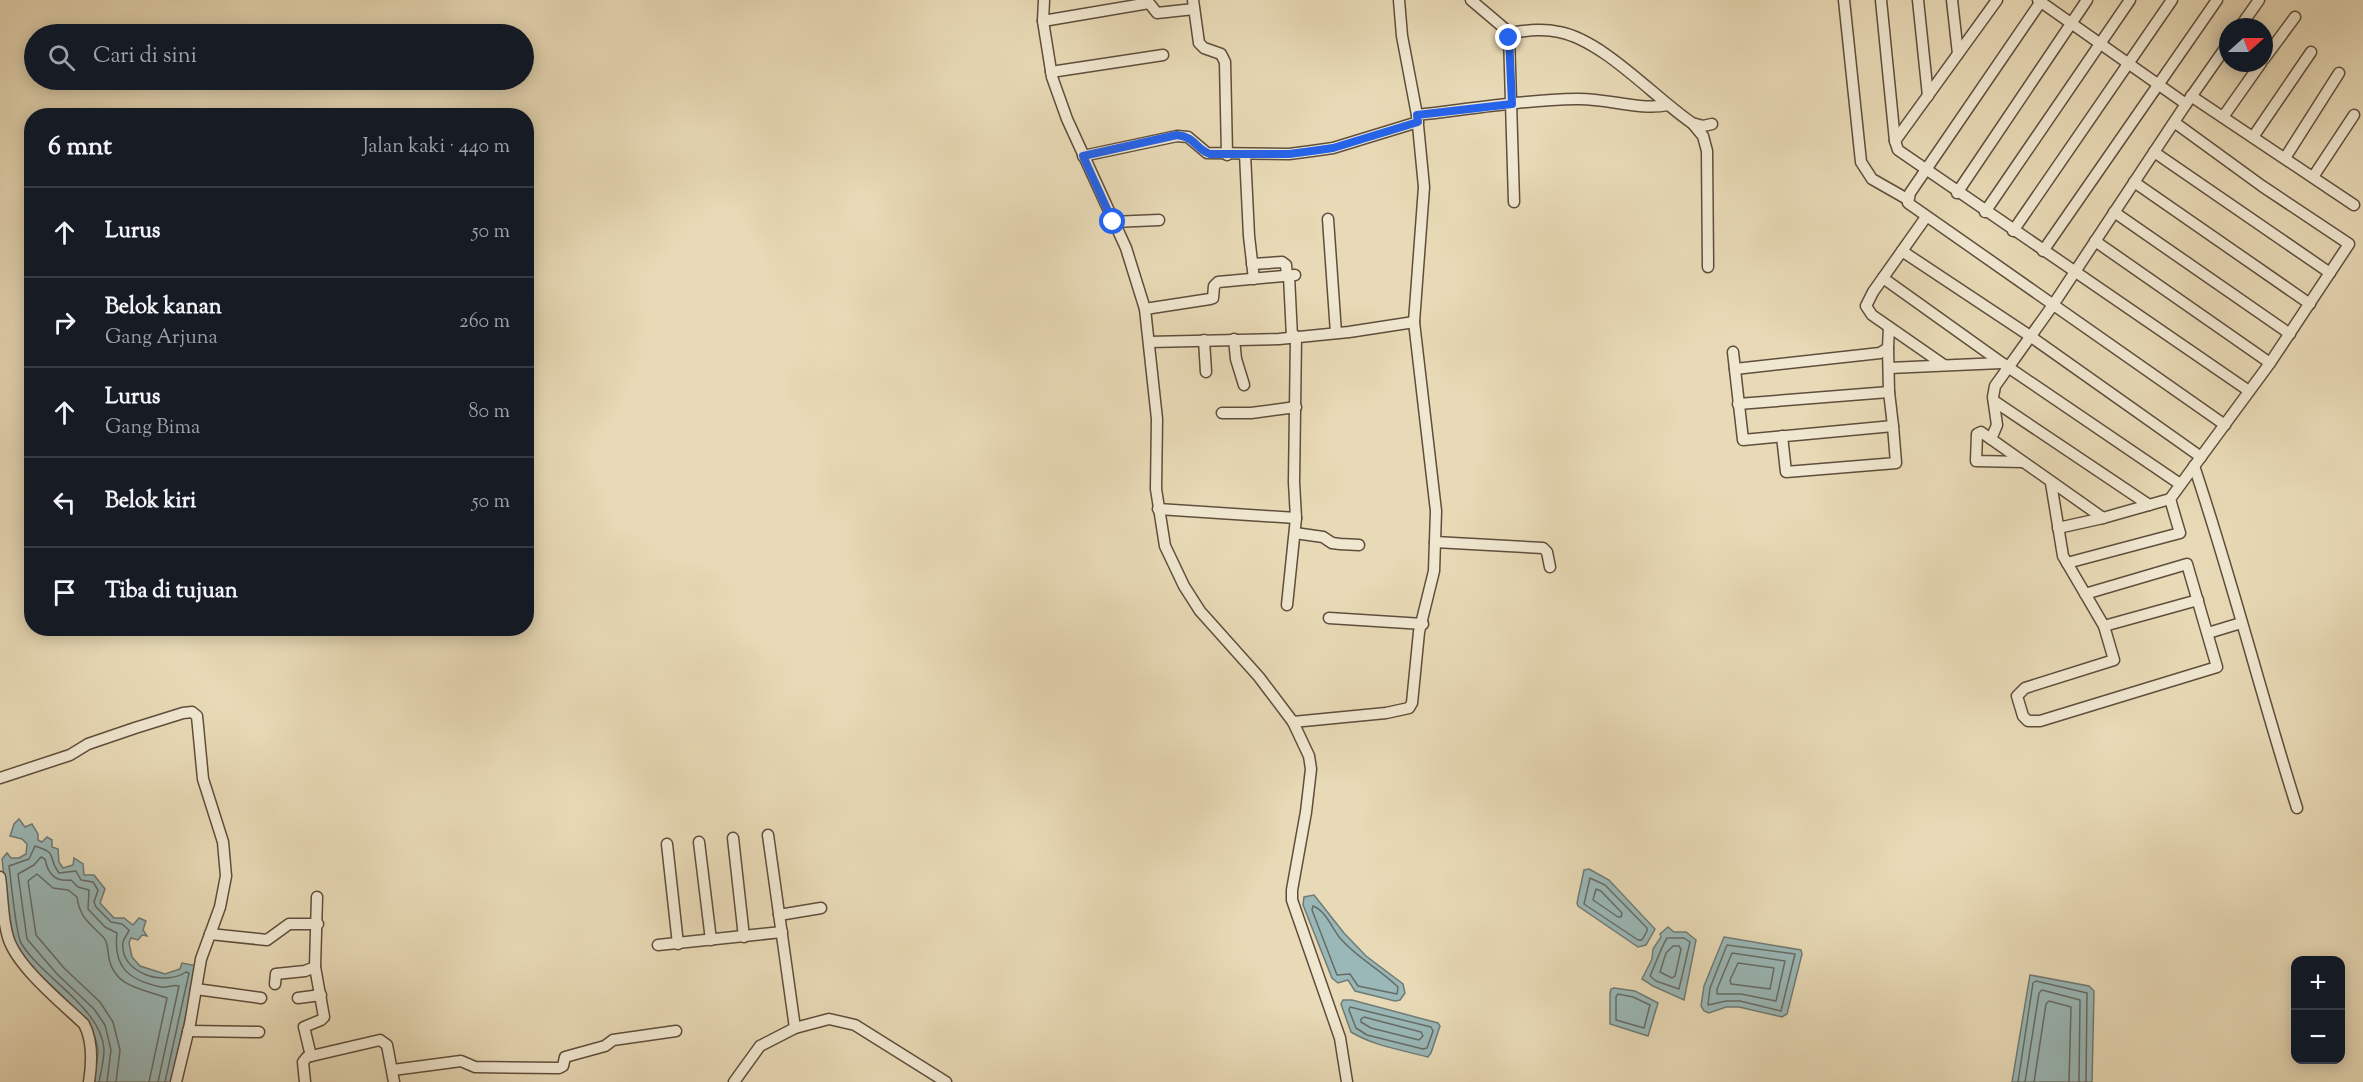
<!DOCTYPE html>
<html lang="id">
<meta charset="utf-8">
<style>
:root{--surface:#171b24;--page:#242831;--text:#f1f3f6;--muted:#9ea1a6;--line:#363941}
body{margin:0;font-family:"Sorts Mill Goudy",serif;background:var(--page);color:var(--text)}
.controls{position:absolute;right:18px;bottom:18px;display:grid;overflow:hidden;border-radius:12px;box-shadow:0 3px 15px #0003}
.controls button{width:54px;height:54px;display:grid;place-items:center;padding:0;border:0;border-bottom:2px solid var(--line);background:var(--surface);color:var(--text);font:30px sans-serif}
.compass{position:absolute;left:2219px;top:18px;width:54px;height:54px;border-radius:50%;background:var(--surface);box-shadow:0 3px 15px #0003;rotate:69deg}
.stop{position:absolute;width:18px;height:18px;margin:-14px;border:4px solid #2563eb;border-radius:50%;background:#fff}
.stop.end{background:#2563eb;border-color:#fff;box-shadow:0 2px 6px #0008}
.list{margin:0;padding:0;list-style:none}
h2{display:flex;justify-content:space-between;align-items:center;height:78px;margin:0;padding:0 24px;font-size:26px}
h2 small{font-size:20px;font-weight:400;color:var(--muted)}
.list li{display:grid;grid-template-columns:39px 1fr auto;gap:18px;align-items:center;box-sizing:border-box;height:90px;padding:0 24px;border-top:2px solid var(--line)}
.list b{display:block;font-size:22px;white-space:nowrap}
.list p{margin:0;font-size:20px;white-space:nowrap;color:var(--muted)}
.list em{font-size:20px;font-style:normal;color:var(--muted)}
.icon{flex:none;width:33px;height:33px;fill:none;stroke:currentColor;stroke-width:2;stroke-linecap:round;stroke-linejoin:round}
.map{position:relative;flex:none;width:2363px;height:1082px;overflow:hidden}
.search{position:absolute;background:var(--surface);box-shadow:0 3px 15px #0003;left:24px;top:24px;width:510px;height:66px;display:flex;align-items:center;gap:15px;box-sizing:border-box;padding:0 21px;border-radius:33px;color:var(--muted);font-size:22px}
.panel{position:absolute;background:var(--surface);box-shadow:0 3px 15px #0003;left:24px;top:108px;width:510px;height:528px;border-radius:24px}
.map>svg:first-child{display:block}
</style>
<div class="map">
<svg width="2363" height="1082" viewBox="0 0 2363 1082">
<rect width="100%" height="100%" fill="#e8dab6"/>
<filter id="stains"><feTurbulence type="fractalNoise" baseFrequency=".00333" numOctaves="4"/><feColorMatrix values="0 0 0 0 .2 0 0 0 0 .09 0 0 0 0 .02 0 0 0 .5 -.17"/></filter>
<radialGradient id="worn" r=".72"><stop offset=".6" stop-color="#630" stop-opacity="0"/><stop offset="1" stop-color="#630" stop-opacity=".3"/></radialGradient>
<g fill="#9ab8b7" stroke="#707b76" stroke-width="1.5">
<path d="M19,819L25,827L32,824L38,834V840L42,842L47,837L52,840V847L58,849L59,862L63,868L73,865L74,858L83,864L84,875H94L105,889L100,903L114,918H124L133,925L139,918L146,921L143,930L147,936L142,935L138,940L131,938L129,943L132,957L140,966L165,974L180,969L182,963L197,966L171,1082H93C95,1072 98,1060 98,1050C95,1012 35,979 15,946C9,935 4,875 2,859L7,853L11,858H19L26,854L27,844L22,839L10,836L14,824Z"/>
<polygon points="1589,869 1609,880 1655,929 1646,945 1638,947 1578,906 1577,903 1584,870"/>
<polygon points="1314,895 1344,933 1366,956 1403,984 1405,993 1400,1000 1395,1001 1355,991 1348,980 1338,983 1332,978 1303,905 1304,897"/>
<polygon points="1668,927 1674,932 1686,932 1696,940 1684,1000 1653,986 1642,979 1652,959 1653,949 1661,937 1660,934"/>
<polygon points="1724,937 1801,950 1802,954 1787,1014 1782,1017 1739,1007 1726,1007 1709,1013 1704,1011 1701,1006 1704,986"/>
<polygon points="2030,975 2089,986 2094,991 2092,1082 2012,1082"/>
<polygon points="1614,988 1635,991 1658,1003 1648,1036 1610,1024 1610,993 1611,989"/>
<path d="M1343,1000H1352L1438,1023L1440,1026L1431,1053L1428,1057C1402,1050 1374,1046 1351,1032L1341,1004Z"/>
</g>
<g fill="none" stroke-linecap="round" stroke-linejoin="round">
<g stroke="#666c66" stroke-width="1.5">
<polygon points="1590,878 1605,885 1647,928 1647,931 1642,940 1638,940 1584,904"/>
<polygon points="1596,889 1601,891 1622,913 1621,917 1618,917 1593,900"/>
<path d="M1313,906C1325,910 1332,928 1340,938C1357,958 1380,969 1398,987L1397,994L1358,986L1350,974L1337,975L1312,910Z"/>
<path d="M1667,938H1684L1690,942L1679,989L1656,981L1650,976C1656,963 1660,950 1667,938Z"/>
<polygon points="1727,945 1795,954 1781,1011 1740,1001 1726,1001 1708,1005 1710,988"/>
<polygon points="1673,946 1679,946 1681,949 1675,976 1672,978 1660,972 1666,953"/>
<polygon points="1732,953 1785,961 1776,1001 1741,994 1717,994 1717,989"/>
<polygon points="1738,963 1774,968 1770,989 1731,984 1730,980"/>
<polygon points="1618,994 1633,997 1650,1005 1644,1028 1616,1020 1616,997"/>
<polygon points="1350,1007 1431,1027 1433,1031 1427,1048 1423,1049 1367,1035 1356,1028 1349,1010"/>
<polygon points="1364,1017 1421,1032 1423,1036 1419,1040 1371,1028 1361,1022 1361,1019"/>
<path d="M99,1082C101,1072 104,1060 104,1050C102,1008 42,978 21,943C16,935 11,880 9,866L29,859L35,846C60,854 46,856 59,873L76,871L81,880L93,882L98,890L94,902L96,907L111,922L122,924L129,930C128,934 124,938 123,942C119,973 164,987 186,972L189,973L165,1082"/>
<path d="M107,1082L111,1050L105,1025L94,1009L57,974L27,939L18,874L34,865L41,857L45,859C48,874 55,882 71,880L78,887L89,890L88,909L105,927L117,933C113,967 128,980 161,987C168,988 173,984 179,986L158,1082"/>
<path d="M116,1082L120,1050L113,1022L100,1002L64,968L36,935L28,881L37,874L53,888L68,890L77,897C80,919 90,923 104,938C108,942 108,953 109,959C116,989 145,989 167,998L149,1082"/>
<polyline points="2018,1082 2033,983 2036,981 2087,993 2086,1082"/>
<polyline points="2025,1082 2039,993 2042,990 2080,1000 2079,1082"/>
<polyline points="2034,1082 2046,1004 2049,1001 2071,1007 2069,1082"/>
</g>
<g stroke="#5f4e3c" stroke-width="13">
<g id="street">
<polyline points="1044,0 1043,21 1052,77 1067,119 1126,248 1145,309 1157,419 1156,489 1165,546 1184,586 1200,611 1259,677 1293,722 1309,756 1311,769 1306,812 1292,890 1292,900 1340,1038 1347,1082"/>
<polyline points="1193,0 1199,43 1204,48 1221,54 1225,62 1227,155"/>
<polyline points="1471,0 1504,28 1509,35 1514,202"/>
<polyline points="1844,0 1861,162 1872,179 1907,199"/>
<polyline points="1881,0 1895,141 1898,150 2249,391"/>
<polyline points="1918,0 1928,96"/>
<polyline points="1952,0 1958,54"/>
<polyline points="2038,0 2186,104 2228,44"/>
<polyline points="2042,0 1910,193 1908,203 2225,425"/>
<polyline points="1043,21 1149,3 1157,13 1194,9"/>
<polyline points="2240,27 2259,0"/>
<path d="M1508,33C1525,31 1542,28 1559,32C1603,40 1655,98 1692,123L1703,126L1712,124"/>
<polyline points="2264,59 2295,17"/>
<polyline points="1051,72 1163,55"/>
<polyline points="2191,96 2354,205"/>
<path d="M1417,115C1470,109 1523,100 1577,99C1607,98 1639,111 1668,105"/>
<polyline points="2223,117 2261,63"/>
<polyline points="2174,122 2262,186 2349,244 2270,363 2170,499 2103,518 1991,439 1997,425 1993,397 1995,386 2053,305 2174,122 2186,104"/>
<polyline points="1693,124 1703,136 1707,151 1708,267"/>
<polyline points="2253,137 2311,52"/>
<polyline points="1895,141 1997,0"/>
<polyline points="2154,152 2330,273"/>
<polyline points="1245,154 1249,236 1254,279"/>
<polyline points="1083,156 1177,136 1188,137 1207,153 1289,154 1312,151 1333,148 1418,122"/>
<polyline points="2285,158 2339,73"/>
<polyline points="2313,177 2354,115"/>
<polyline points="2134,182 2310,304"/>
<polyline points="1957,193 2087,0"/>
<polyline points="1985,212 2130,0"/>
<polyline points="2114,212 2290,334"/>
<polyline points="1926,217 1873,292 1866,306 1872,315 1944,365"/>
<polyline points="1328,219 1336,333"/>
<polyline points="1112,222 1159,220"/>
<polyline points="2013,231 2172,0"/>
<polyline points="2095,241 2270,363"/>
<polyline points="1902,251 2030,336 2201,457"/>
<polyline points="2043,251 2217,0"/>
<polyline points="1252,264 1282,262 1286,265 1287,276"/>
<polyline points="1289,276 1292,337"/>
<polyline points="1883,278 2002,363 2180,484"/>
<polyline points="1145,309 1210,299 1213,298 1214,286 1218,282 1295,275"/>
<polyline points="1234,339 1236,359 1244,385"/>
<polyline points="1204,340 1206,372"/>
<polyline points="1149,342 1279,339 1349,332 1414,322"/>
<polyline points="1733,352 1743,440 1893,426 1889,392 1888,348"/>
<polyline points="1889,368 2001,363"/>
<polyline points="1735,369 1880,353 1888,348 1889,327"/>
<polyline points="1994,401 2149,505"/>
<polyline points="1738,404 1889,392"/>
<polyline points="1222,413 1251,413 1296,407"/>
<polyline points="1782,436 1786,472 1896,463 1893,426"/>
<polyline points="1991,439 1981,432 1977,434 1976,461 2023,462"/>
<path d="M2194,466C2232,579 2261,695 2297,808"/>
<polyline points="2051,483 2063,556 2104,626 2114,660 2025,688 2017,696 2023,716 2028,721 2040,721 2217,667 2187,564 2085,594"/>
<polyline points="1158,509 1296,518"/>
<polyline points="2058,528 2103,518"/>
<polyline points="1295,533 1323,537 1332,543 1340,544 1359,545"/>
<polyline points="1435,542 1543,548 1547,552 1550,567"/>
<polyline points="2067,563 2180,533 2170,499"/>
<polyline points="1287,605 1296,518 1294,482 1296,336"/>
<polyline points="1329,618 1423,624"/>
<polyline points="2104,626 2198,600"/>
<polyline points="2208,633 2241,623"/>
<polyline points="1293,722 1386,713 1409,708 1412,703 1419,632 1434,571 1436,511 1414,322 1424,187 1417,115 1402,36 1399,0"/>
<polyline points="0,778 70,755 88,744 135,728 183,713 192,712 197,716 203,779 223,842 226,876 220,907 201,959 190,1024 176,1082"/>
<polyline points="768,835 795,1028"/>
<polyline points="733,838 744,937"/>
<polyline points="699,842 711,940"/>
<polyline points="667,844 678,944"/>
<path d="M0,877C3,897 2,918 8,937C16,966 62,1003 84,1024C93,1041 92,1063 89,1082"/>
<polyline points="779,915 821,908"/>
<polyline points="210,934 267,940 289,924 318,924"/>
<polyline points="658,945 782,932"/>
<polyline points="275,984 276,974 305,971 315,967 317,897"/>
<polyline points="196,989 261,998"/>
<polyline points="298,998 321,995"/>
<polyline points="188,1031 259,1032"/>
<polyline points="311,1056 304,1027 321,1020 324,1017 315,967"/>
<polyline points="393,1070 461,1061 475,1067 559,1068 563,1066 565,1057 605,1046 613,1040 676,1031"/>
<polyline points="305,1082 303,1062 307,1057 380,1040 387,1045 394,1082"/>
<polyline points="734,1082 760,1046 795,1028 829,1019 855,1025 946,1082"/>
</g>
</g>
<use href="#street" stroke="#f0e7d0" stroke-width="10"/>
</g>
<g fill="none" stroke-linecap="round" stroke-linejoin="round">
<path stroke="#2563eb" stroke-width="8" d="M1113,222L1083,156L1177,135C1196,137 1195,149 1210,154H1289L1312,151L1333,148L1418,122L1417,115L1512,104L1509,38"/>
</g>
<rect width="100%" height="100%" filter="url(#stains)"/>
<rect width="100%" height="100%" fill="url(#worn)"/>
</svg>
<div class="controls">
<button>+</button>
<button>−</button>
</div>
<svg class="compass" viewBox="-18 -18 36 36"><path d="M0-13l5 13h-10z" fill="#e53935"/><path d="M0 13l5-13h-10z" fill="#9ea1a6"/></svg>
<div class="stop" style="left:1113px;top:222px"></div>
<div class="stop end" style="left:1509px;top:38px"></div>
<div class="search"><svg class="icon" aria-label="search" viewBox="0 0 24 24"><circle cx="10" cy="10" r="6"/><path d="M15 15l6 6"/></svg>Cari di sini</div>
<section class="panel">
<h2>6 mnt<small>Jalan kaki · 440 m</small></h2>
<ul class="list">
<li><svg class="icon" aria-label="ahead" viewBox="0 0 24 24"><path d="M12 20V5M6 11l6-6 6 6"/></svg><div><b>Lurus</b></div><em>50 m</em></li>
<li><svg class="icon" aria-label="right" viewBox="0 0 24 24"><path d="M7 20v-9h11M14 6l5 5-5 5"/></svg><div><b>Belok kanan</b><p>Gang Arjuna</p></div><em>260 m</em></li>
<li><svg class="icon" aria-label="ahead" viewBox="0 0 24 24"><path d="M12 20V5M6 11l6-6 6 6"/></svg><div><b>Lurus</b><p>Gang Bima</p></div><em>80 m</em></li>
<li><svg class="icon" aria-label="left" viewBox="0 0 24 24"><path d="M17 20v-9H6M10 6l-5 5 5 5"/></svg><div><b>Belok kiri</b></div><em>50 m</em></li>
<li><svg class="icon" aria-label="arrive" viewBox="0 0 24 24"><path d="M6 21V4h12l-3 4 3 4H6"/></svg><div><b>Tiba di tujuan</b></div></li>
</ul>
</section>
</div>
